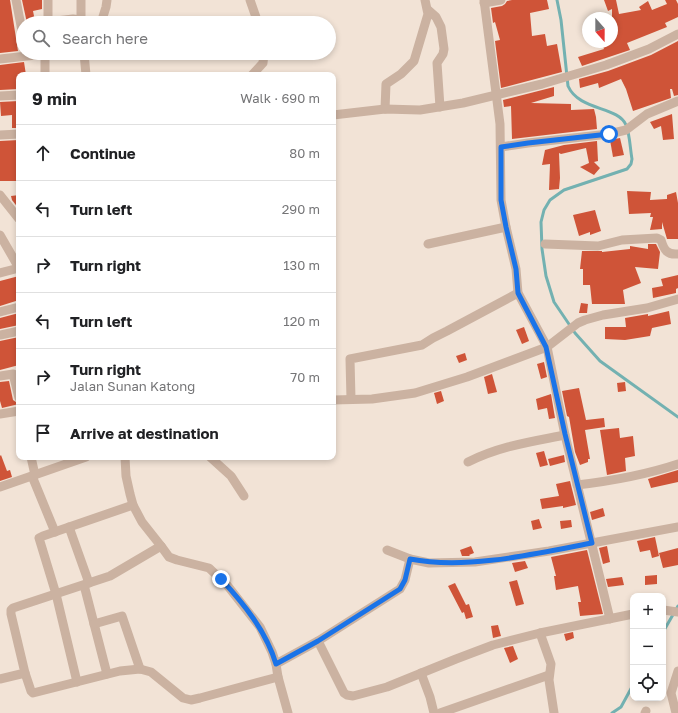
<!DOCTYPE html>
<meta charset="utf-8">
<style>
:root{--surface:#fff;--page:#f2f2f2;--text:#202124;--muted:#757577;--line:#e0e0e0}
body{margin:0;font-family:"Golos Text",sans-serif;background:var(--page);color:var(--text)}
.controls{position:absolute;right:12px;bottom:12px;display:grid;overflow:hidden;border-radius:8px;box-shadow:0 2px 6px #0003}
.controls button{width:36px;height:36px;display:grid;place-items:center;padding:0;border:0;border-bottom:1px solid var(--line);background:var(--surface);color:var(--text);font:20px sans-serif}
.compass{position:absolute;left:582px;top:12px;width:36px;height:36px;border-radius:50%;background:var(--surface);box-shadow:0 2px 6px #0003;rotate:159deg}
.stop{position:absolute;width:12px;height:12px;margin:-9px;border:3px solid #1a73e8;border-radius:50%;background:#fff}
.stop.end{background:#1a73e8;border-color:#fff;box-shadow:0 1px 4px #0008}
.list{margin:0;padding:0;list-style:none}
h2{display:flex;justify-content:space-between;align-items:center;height:52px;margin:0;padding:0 16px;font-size:17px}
h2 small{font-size:13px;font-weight:400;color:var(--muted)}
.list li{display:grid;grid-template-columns:26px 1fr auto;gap:12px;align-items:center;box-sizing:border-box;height:56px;padding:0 16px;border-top:1px solid var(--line)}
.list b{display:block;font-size:15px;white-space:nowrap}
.list p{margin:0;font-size:13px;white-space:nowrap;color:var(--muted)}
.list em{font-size:13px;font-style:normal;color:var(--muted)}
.icon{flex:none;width:22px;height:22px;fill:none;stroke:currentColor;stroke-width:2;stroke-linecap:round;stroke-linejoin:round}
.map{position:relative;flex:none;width:678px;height:713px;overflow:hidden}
.search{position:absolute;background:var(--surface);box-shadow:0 2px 6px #0003;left:16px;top:16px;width:320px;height:44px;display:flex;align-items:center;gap:10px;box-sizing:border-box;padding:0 14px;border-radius:22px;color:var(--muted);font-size:15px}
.panel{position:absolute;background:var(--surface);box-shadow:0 2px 6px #0003;left:16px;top:72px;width:320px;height:388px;border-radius:8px}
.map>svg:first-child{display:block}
</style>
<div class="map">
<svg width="678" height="713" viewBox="0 0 678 713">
<rect width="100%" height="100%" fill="#f2e3d6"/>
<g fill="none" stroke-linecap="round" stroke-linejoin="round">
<g stroke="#73b1b1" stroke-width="3">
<path d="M557,0L561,20L568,86C579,111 618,106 626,125C630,135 630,148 632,159L631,164L627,169L564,190L550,200L544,210L541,222L542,249L546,276L554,302L575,333L600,361L678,417"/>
<polyline points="663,632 678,606"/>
<polyline points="612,713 621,707 633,685"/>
</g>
</g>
<g fill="#cf5438">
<polygon points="0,0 10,0 18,51 0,53"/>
<polygon points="22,0 42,0 42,9 33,11 35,21 27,23"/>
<polygon points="512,0 547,0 549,9 530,13 532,36 545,34 547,46 557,44 562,72 501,88 495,41 500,40 495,22 493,23 491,8 502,6 505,4 507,1"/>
<polygon points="604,0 616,0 619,14 641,10 639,7 648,1 652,10 667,4 665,0 676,0 678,4 678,17 665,23 667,27 627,43 630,50 582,66 578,57 604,49 601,42 612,42 612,9 608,11"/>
<polygon points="678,41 678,95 674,96 672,89 670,89 671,98 633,111 626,89 621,79 599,88 598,83 580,88 579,79 608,71 651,55"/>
<polygon points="24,62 26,75 19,75 19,89 0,90 0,65"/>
<polygon points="554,87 554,96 531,103 571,104 571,110 594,109 596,117 597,129 512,139 511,106 504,107 503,100"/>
<polygon points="19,101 19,128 12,128 12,115 1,116 0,102"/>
<polygon points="672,114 674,139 663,140 661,126 654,129 650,122"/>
<polygon points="620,138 624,155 613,157 610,140"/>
<polygon points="19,140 19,181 0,181 0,141"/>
<polygon points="597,141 598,161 594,162 600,168 594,175 580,167 589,163 586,148 561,154 559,153 560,178 559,189 549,190 550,164 542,165 545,150 564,145"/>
<polygon points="627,191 651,192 650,200 667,199 667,195 676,192 678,203 678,239 667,239 662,222 662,229 650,230 653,217 650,217 651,213 629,214"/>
<polygon points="19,195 19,209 12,200 11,196"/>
<polygon points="595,210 601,231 590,235 590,232 579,236 573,215"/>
<polygon points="648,244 656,244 660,252 658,269 635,267 641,283 623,290 625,304 592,304 590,285 583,285 583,269 580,269 582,251 602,251 602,252 630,249 630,246 648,249"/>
<polygon points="678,275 678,288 676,289 676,293 653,298 652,288 663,286 661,279"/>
<polygon points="19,276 19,300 0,306 0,281"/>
<polygon points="581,303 588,304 587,313 579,313"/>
<polygon points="669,311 671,324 652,328 650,336 625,340 605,339 605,327 626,327 625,318 648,314 648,316"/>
<polygon points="19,313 19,325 0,329 0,318"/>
<polygon points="524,327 529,341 522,344 516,330"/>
<polygon points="19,337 19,365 0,370 0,341"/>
<polygon points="465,353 467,360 459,363 456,356"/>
<polygon points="544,362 547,377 541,379 537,364"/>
<polygon points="492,374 497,392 488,394 484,377"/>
<polygon points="9,381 13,400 19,404 2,408 0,401 0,382"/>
<polygon points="625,382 626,391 618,392 617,383"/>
<polygon points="579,388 586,420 604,418 605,427 585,430 590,459 588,459 588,462 580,465 575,452 569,417 567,416 562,391"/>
<polygon points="441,391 444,401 437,404 434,393"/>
<polygon points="551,394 555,418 549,419 547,408 538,410 536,399"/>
<polygon points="619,428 620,438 633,436 635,456 625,458 626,471 607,475 600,430"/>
<polygon points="544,451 548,465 540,467 536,453"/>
<polygon points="1,455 7,471 10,470 12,477 0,481 0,456"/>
<polygon points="564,455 565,462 550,466 548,459"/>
<polygon points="678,470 678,482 651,488 648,479"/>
<polygon points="570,481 576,505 563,508 563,506 542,509 540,499 559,496 556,484"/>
<polygon points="603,508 605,516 592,520 590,512"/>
<polygon points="539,519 542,528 533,530 531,521"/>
<polygon points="571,520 572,527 561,529 560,521"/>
<polygon points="655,537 659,556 652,558 650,550 640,552 637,541"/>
<polygon points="471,546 474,553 469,555 470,556 462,556 460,550"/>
<polygon points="607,546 610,562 603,564 599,548"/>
<polygon points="678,548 678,565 663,568 659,553"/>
<polygon points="587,550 603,614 580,616 578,602 581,602 578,586 556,590 554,576 556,576 551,557"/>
<polygon points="525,561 528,568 515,572 512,563"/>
<polygon points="657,575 657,584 645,585 645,576"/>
<polygon points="622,577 624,585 608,587 606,579"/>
<polygon points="517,580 524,604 516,606 509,582"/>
<polygon points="455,583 466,605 469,604 473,617 466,619 464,612 462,613 448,586"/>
<polygon points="498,625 501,636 493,638 491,626"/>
<polygon points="573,632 574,638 566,641 564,634"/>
<polygon points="513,646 518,659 510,663 504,648"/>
</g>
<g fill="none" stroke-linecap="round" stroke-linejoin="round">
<g stroke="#cbb2a1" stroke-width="9">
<polyline points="16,0 23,36"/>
<polyline points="81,0 81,20"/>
<polyline points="250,0 258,23"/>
<polyline points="484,0 500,124 501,200 506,227 516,269 518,293 547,347 565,435 610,619"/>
<polyline points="484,3 501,0"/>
<polyline points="428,10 436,17 441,27 444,49 443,54 437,63 440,107"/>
<polyline points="48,22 73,19 81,20 81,23"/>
<polyline points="48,23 48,0"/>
<polyline points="101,23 106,7 107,0"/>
<polyline points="84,53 86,75"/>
<polyline points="0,59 45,54"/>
<polyline points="45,75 45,53"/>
<polyline points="252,75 263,63 264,53"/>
<polyline points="0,96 19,95"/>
<polyline points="385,109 386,84 401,74 414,61 428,14 425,0"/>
<polyline points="333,115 385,109 420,110 463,103 542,84 606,65 649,49 678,34"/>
<polyline points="0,135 19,134"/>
<polyline points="501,147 528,143 609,134 626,130 647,114 678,101"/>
<polyline points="0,195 19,219"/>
<polyline points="0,235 19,268"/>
<polyline points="428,244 506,227"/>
<path d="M545,244L598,246L622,240L657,238L661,240C664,250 667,255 678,254"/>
<polyline points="0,273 19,268"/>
<polyline points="0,312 19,307"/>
<polyline points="0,335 19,331"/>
<polyline points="0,376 13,374 19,398"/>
<polyline points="351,399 350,359 422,345 433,338 447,331 518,293"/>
<polyline points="333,400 372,399 415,393 467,377 547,347 578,323 585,320 603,315 647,308 678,299"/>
<polyline points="0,414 19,411"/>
<polyline points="31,457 35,475"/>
<polyline points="125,457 126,476 130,494 133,505 142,522 161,546 169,557 177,560 209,568 227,585 260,627 272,652 276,664 278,677 288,713"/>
<polyline points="210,457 231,476 244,496"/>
<path d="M468,462C500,446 530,442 565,435"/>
<polyline points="32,476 55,532"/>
<path d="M577,485C611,481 645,475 678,464"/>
<polyline points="0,487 86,457"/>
<polyline points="69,527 89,583"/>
<polyline points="387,550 410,559 429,563 475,562 549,551 678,527"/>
<polyline points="84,585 107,674"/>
<polyline points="663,610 678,612"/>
<polyline points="94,624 122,616 140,669"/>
<polyline points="540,633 551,664 549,680 554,713"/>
<polyline points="318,641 344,693 347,695 353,696 387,687 456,659 493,645 540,633 633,614"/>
<polyline points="276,664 318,641 400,589 405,580 410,559"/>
<polyline points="25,673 31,691 33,693 120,671 140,669 151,672 183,698 191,700 200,698 278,677"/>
<polyline points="421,673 430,697 434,713"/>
<polyline points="0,679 25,673 11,614 11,610 13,608 110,576 161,546"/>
<polyline points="77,682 56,594 39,538 43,536 133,505"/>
<polyline points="440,713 549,675"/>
<polyline points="645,713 646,711"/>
<polyline points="676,713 671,693 678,671"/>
</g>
</g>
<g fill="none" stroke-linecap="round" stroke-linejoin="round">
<path stroke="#1a73e8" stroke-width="5" d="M221,579C244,604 266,631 276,664L318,641L400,589L405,580L410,559C466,570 535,554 592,543L565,434L546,347L518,293L516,269L506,227L501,200V147L528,143L609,134"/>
</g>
</svg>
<div class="controls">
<button>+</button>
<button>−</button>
<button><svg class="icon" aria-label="locate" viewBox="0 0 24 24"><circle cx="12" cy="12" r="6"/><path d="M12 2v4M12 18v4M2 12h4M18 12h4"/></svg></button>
</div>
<svg class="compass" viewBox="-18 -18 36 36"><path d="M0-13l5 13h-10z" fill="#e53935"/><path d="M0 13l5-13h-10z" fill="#757577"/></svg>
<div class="stop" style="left:609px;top:134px"></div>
<div class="stop end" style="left:221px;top:579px"></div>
<div class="search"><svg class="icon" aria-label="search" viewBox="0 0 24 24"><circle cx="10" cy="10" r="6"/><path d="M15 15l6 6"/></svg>Search here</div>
<section class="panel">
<h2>9 min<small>Walk · 690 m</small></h2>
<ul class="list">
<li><svg class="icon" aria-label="ahead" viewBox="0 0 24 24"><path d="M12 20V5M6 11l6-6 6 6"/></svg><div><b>Continue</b></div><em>80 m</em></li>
<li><svg class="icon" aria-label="left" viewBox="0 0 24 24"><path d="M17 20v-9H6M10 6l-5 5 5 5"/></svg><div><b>Turn left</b></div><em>290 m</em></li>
<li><svg class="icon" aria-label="right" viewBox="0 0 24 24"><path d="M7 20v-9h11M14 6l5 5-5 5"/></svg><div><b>Turn right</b></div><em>130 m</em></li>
<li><svg class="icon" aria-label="left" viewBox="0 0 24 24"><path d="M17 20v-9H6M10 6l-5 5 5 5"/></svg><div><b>Turn left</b></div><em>120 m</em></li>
<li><svg class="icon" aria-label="right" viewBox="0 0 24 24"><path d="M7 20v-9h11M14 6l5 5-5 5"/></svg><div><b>Turn right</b><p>Jalan Sunan Katong</p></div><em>70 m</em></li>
<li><svg class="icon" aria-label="arrive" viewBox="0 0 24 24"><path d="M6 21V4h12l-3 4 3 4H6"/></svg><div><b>Arrive at destination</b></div></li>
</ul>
</section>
</div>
